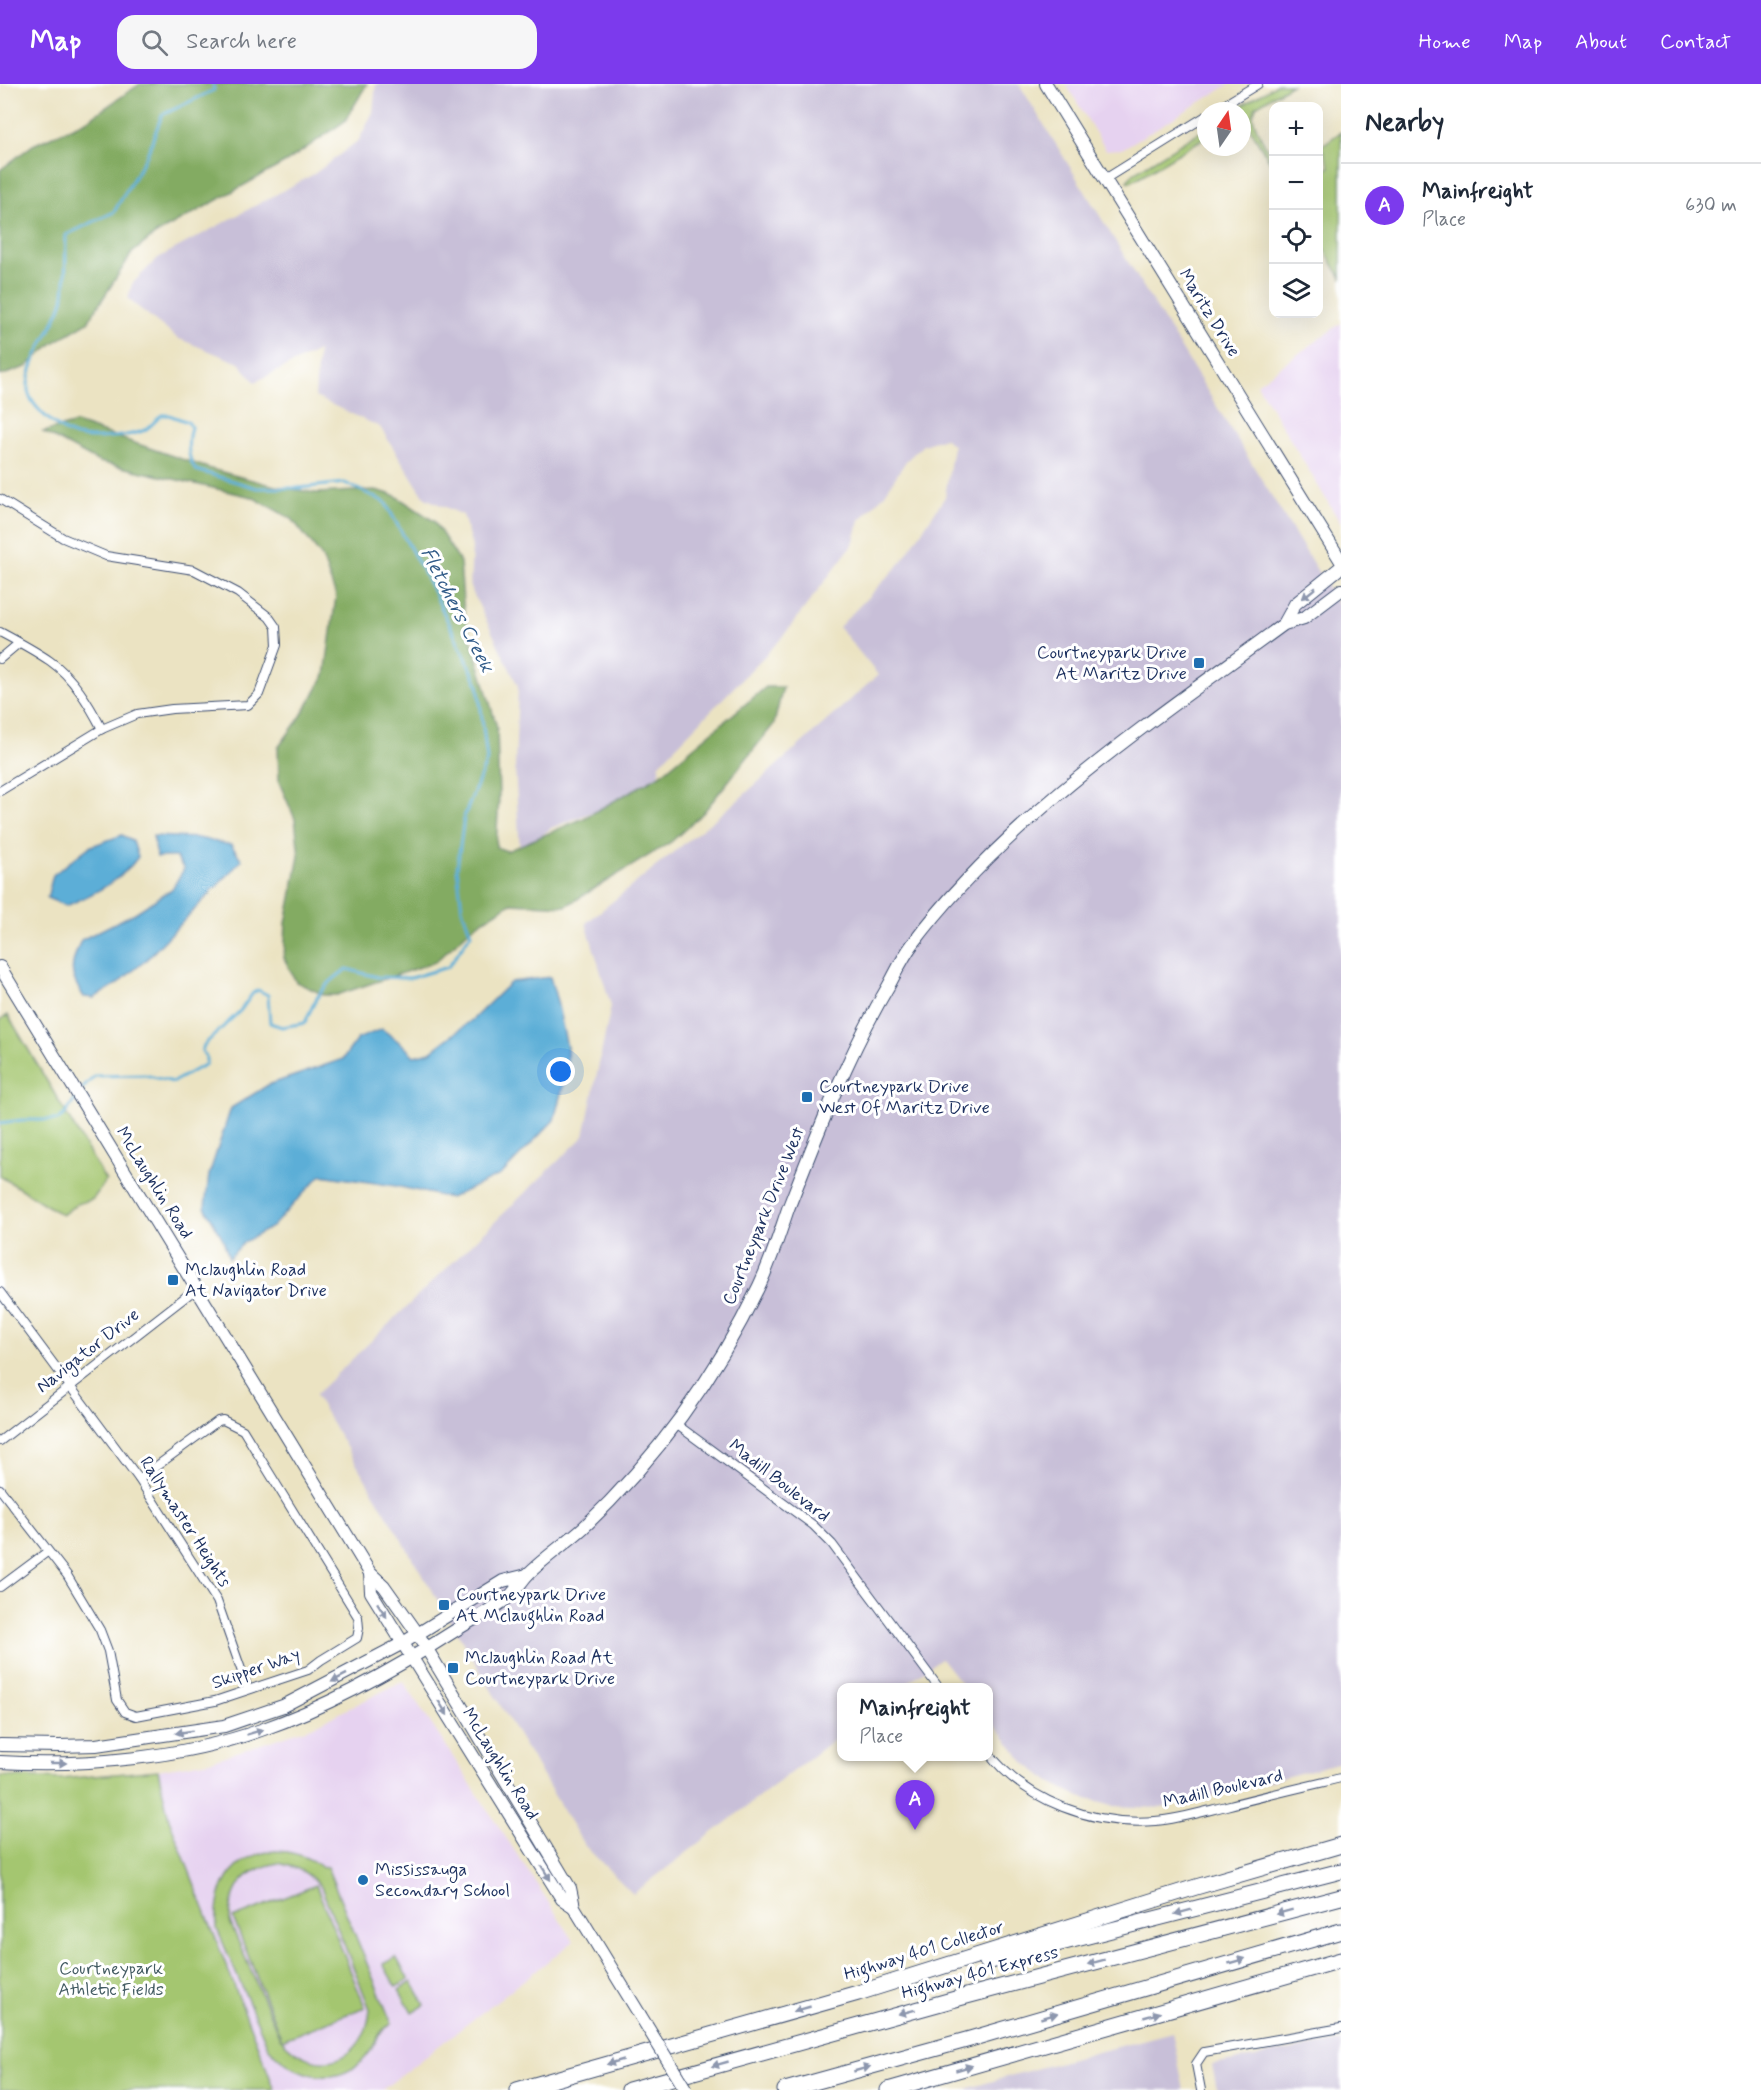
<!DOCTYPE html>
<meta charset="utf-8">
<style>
:root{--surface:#fff;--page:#f6f6f7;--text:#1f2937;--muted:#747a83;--line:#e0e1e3;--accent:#7c3aed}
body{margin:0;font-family:Mynerve,sans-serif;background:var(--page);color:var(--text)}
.controls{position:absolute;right:18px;top:18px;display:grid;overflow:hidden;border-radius:12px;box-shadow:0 6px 24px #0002}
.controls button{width:54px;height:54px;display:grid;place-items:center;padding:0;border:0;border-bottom:2px solid var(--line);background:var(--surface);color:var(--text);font:30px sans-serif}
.compass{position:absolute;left:1197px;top:18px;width:54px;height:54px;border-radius:50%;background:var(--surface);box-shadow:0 6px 24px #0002;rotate:13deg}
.you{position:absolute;left:561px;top:988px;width:21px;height:21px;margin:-15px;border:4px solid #fff;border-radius:50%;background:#1a73e8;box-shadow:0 0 0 9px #1a73e833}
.badge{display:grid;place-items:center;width:39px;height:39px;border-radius:50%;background:var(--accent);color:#fff;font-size:20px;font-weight:700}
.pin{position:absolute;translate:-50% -50px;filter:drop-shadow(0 2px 3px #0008)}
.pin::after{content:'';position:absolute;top:32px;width:21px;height:18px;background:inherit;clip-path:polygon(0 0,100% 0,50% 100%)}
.popup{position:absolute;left:837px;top:1599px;width:156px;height:78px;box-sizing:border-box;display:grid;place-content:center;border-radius:12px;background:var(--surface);filter:drop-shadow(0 2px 4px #0005);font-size:20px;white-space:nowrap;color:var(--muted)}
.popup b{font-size:22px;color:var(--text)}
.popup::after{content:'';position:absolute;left:50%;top:100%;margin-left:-12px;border:12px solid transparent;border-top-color:var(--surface)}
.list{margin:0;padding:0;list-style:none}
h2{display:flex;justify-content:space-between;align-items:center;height:78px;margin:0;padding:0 24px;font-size:26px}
h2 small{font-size:20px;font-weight:400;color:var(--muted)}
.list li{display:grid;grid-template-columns:39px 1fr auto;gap:18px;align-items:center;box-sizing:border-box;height:84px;padding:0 24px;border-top:2px solid var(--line)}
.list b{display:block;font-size:22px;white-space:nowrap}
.list p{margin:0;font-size:20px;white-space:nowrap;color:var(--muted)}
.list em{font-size:20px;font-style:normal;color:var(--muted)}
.icon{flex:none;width:33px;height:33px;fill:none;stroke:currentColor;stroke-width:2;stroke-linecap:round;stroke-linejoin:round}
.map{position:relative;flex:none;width:1341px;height:2006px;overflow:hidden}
header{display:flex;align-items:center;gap:36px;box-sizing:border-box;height:84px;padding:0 30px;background:var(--accent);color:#fff}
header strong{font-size:28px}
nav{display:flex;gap:33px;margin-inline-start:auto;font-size:21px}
.search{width:420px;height:54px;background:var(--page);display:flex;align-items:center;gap:15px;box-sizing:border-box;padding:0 21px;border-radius:18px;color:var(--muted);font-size:22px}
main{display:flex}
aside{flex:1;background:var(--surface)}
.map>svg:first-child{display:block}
</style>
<header>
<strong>Map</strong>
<div class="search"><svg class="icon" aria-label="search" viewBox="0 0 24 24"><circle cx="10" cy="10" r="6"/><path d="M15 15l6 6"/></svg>Search here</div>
<nav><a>Home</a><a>Map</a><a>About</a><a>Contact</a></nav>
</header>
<main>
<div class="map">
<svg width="1341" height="2006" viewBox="0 0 1341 2006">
<rect width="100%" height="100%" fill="#fff"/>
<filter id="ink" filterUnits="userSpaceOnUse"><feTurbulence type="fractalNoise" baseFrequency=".0167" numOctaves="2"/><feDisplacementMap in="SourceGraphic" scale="12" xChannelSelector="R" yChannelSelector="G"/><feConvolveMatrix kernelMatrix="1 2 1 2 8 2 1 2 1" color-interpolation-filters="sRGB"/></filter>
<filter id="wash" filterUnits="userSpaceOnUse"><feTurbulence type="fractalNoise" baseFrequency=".008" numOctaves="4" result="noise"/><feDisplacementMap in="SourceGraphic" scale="24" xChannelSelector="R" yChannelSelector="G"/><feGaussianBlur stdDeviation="1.35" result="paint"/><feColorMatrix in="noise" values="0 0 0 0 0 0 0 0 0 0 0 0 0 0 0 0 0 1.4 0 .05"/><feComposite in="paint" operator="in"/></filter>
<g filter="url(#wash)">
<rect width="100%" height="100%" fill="#ebe3c2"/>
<g fill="#e6d2f0">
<polygon points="1066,0 1230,0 1122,65 1106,66"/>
<polygon points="1341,239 1341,440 1257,300"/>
<polygon points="403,1597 574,1857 382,2006 275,2006 169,1735 158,1686 210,1677 312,1643"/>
</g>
<g fill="#c8bfd8">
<polygon points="376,0 1019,0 1341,525 1341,1678 1198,1716 1156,1724 1112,1722 1080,1713 1050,1698 1025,1679 989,1634 988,1604 964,1603 941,1574 902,1603 842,1604 841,1650 633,1810 584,1761 315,1311 584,1052 611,922 586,839 737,717 878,591 839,543 899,481 945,413 953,362 945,354 923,361 906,377 884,411 860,436 853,460 781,555 660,679 657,703 551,744 520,769 515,683 518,602 470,503 472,463 463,431 425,414 380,343 315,313 318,267 255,298 239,279 177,254 128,215 132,200 158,174 314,90 359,56 373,28"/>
<polygon points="1172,1948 1184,2006 963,2006 1013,1991"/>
<polygon points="1341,1957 1341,2006 1217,2006 1212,1981"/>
</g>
<g fill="#a4c66f" stroke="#607a66" stroke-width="1.5" fill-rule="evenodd">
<path d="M1277,0H1292L1256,22L1253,32C1255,48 1267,59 1270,74L1273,76V83L1242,31V27H1233Z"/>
<polygon points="1206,44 1206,53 1131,98 1127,97 1135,88"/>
<polygon points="1341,48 1341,194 1319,157 1318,89 1330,83 1321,62"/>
<polygon points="8,931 106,1097 93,1115 77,1120 62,1131 0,1092 0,936"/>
<polygon points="158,1686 169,1735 275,2006 0,2006 0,1692 61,1695"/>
<path d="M273,1767C292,1767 308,1772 323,1784L327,1783L392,1940C375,1949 378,1958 367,1972C337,2006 295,1993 268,1963L217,1845C214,1805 230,1773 273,1767ZM278,1779C297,1783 308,1788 321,1803L370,1925C366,1979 315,1995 280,1954L230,1838C230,1803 244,1786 278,1779Z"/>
<polygon points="316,1801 365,1923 282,1956 233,1834"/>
<polygon points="396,1873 409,1896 396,1903 383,1880"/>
<polygon points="412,1898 425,1921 412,1929 399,1906"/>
</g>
<g fill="#83ab62" stroke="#4f6d60" stroke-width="1.5">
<polygon points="140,0 367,0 345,37 286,78 156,150 132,169 88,238 53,259 26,283 0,292 0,86 33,61 86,37"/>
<polygon points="76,339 211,385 275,402 316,409 376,406 396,412 434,437 460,478 464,530 497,643 499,713 496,763 507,767 584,734 660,691 766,603 783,603 774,640 703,729 671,758 566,822 511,819 473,843 435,878 337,911 324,911 296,898 284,874 286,839 299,772 295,735 279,698 278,664 301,632 325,591 336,512 322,473 292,435 252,413 99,378 43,348"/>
</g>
<g fill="#5baed7" stroke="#3b6e9a" stroke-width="1.5">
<path d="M122,751L133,757L138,773C120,798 93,810 66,822L47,814L53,791L89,763Z"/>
<path d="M153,752L198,754L231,761L242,776L146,876L117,900L94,914L84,913C67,889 71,881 81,856L135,829L172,805L184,785L176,773H157Z"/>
<polygon points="550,893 557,917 567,963 567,986 554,1036 502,1090 450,1114 396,1102 321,1091 272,1143 244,1158 229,1174 223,1155 205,1123 209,1091 231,1024 268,1001 343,975 357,955 382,945 402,960 414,972 430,968 473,935 511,898"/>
</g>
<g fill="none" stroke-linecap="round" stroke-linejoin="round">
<g stroke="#5baed7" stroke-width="3">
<path d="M80,1007L95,992L145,991L173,998L206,980V973L202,967L204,961L240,927L253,909L258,906L268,911L270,939L282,943L305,939C316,912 322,902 347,885L377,893L410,894L448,883L471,850L462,825L457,784L464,733L487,676L478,600L431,502L385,418L345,399L299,404H257L196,386C187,375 187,357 191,343L188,338L169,331H162C155,336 150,345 140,348C123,353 94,356 76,352C61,348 30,323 28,306C26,277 56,243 63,216C67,199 65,170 66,151L114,128L147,71L162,31L214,6L213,0"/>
<polyline points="0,1039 22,1036 58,1036 65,1030 77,1013"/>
</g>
</g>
</g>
<g filter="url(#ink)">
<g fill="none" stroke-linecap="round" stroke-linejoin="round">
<g stroke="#3a4a6d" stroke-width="10">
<g id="street">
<polyline points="1214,27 1258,0"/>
<polyline points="1105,95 1206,32"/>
<polyline points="0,415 63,454 106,472 194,486 238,509 269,533 276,543 277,561 259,610 248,621 172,625 137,630 102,645 0,707"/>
<path d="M0,548C17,557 34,566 50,577C73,593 89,620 102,645"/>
<polyline points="0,575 19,559"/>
<polyline points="0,1208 139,1395 217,1517 248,1605"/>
<polyline points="676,1340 813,1441 832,1460 939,1604"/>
<polyline points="0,1357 197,1204"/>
<polyline points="0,1405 67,1491 100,1546 108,1567 117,1616 125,1628 136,1632 215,1617 308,1586 321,1576 357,1554 359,1544 358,1533 243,1346 223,1336 218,1337 139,1395"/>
<polyline points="0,1503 47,1468"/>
<path d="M988,1668C1026,1718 1094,1742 1155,1737C1179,1735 1202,1728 1226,1722C1264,1712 1303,1703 1341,1694"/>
<polyline points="1201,2006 1196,1980 1204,1968 1341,1944"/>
</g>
</g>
<g stroke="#3a4a6d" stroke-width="14">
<g id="secondary">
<polyline points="1046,0 1341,477"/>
<polyline points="1284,540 1295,520 1341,483"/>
<polyline points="0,883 370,1489 384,1502 418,1550 570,1804 574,1823 640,1931"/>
<polyline points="370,1489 371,1508 562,1815 574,1823"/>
<polyline points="0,1661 59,1662 96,1661 224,1642 283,1622 403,1559 503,1497 527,1491"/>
<path d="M0,1678C82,1683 183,1674 261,1646C330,1622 394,1586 456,1546C473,1535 494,1525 510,1512C516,1506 521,1498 527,1491C544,1474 565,1460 583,1444C656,1375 716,1292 759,1202C771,1177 779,1151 788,1125C818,1048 847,972 889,901C896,888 903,873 912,861C1008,732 1155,635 1284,540L1304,534L1341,506"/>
</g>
</g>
<g stroke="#3a4a6d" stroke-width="17">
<g id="highway">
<polyline points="987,1878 1341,1787"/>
<polyline points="517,2006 858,1909 1196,1803 1341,1761"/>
<polyline points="629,2006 959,1914 1341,1813"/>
<polyline points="785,2006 970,1955 1341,1847"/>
<polyline points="888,2006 1341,1876"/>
</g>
</g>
<use href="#street" stroke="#fff" stroke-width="8"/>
<use href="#secondary" stroke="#fff" stroke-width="12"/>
<use href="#highway" stroke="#fff" stroke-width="15"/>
<g stroke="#3a4a6d" stroke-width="14" stroke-linecap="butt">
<polyline id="secondary-bridge" points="640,1931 686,2006"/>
</g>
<use href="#secondary-bridge" stroke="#fff" stroke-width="12"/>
</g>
<defs><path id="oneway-solid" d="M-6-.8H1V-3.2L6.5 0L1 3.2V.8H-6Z" transform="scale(1.5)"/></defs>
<g fill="#8d97ae">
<use href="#oneway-solid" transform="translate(1309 509) rotate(141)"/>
<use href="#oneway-solid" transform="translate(382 1526) rotate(57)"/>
<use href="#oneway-solid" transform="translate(339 1594) rotate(153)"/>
<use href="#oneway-solid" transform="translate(443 1624) rotate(58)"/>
<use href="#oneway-solid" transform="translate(184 1648) rotate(171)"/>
<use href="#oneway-solid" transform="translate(255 1648) rotate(-17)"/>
<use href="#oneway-solid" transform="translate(58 1679)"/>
<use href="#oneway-solid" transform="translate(546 1789) rotate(58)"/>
<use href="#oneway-solid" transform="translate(1183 1828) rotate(165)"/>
<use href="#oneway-solid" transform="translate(1284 1828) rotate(165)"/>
<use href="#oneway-solid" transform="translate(1237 1877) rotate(-16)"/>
<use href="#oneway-solid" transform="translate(1096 1878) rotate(165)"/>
<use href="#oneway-solid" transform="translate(802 1925) rotate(164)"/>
<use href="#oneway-solid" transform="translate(907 1928) rotate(165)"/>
<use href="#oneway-solid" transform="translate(1152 1931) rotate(-16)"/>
<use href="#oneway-solid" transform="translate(1049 1932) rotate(-16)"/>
<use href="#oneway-solid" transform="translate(615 1978) rotate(164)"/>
<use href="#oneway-solid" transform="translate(720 1980) rotate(164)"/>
<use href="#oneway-solid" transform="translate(964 1984) rotate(-16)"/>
<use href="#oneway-solid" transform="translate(862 1985) rotate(-16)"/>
</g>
</g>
<g fill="#1f6fb2" stroke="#fff" stroke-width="2">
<rect x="1193" y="573" width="12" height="12" rx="3"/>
<rect x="801" y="1007" width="12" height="12" rx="3"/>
<rect x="167" y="1190" width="12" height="12" rx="3"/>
<rect x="438" y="1515" width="12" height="12" rx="3"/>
<rect x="447" y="1578" width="12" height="12" rx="3"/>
<circle cx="363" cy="1796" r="6"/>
</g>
<g text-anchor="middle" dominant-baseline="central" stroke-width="6" stroke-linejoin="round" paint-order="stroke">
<g font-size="18" fill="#1b2f5e" stroke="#fff">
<text transform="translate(1209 229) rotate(58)">Maritz Drive</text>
<text transform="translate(154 1099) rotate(58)">McLaughlin Road</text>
<text transform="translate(764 1132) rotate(-68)">Courtneypark Drive West</text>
<text transform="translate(88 1267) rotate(-38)">Navigator Drive</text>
<text transform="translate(779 1397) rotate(38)">Madill Boulevard</text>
<text transform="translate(185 1438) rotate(57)">Rallymaster Heights</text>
<text transform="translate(256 1585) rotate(-19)">Skipper Way</text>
<text transform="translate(500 1680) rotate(58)">McLaughlin Road</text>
<text transform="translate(1223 1705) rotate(-13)">Madill Boulevard</text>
<text transform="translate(924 1867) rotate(-17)">Highway 401 Collector</text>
<text transform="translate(980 1889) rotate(-15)">Highway 401 Express</text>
</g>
<g font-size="18" fill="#1b2f5e" stroke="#fff" text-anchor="start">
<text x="1187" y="569" text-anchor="end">Courtneypark Drive<tspan x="1187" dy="21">At Maritz Drive</tspan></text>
<text x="819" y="1003">Courtneypark Drive<tspan x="819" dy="21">West Of Maritz Drive</tspan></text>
<text x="185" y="1186">Mclaughlin Road<tspan x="185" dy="21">At Navigator Drive</tspan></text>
<text x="456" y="1511">Courtneypark Drive<tspan x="456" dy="21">At Mclaughlin Road</tspan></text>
<text x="465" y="1574">Mclaughlin Road At<tspan x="465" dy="21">Courtneypark Drive</tspan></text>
<text x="375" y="1786">Mississauga<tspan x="375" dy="21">Secondary School</tspan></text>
</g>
<g font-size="18" fill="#445c63" stroke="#fff">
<text x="111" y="1885">Courtneypark<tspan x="111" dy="21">Athletic Fields</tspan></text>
</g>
<g font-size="20" font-style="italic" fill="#315b88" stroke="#fff">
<text transform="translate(457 526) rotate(63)">Fletchers Creek</text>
</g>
</g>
</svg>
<div class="controls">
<button>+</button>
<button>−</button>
<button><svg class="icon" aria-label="locate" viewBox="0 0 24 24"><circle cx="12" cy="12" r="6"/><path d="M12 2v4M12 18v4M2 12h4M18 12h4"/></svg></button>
<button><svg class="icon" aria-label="layers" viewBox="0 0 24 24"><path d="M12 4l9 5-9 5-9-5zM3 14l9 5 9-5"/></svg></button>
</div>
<svg class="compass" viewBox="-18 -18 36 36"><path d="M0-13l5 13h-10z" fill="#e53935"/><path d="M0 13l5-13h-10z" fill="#747a83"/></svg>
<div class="you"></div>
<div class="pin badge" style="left:915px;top:1746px">A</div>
<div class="popup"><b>Mainfreight</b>Place</div>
</div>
<aside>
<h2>Nearby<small></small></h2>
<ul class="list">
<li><span class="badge">A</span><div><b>Mainfreight</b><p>Place</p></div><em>630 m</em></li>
</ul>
</aside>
</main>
